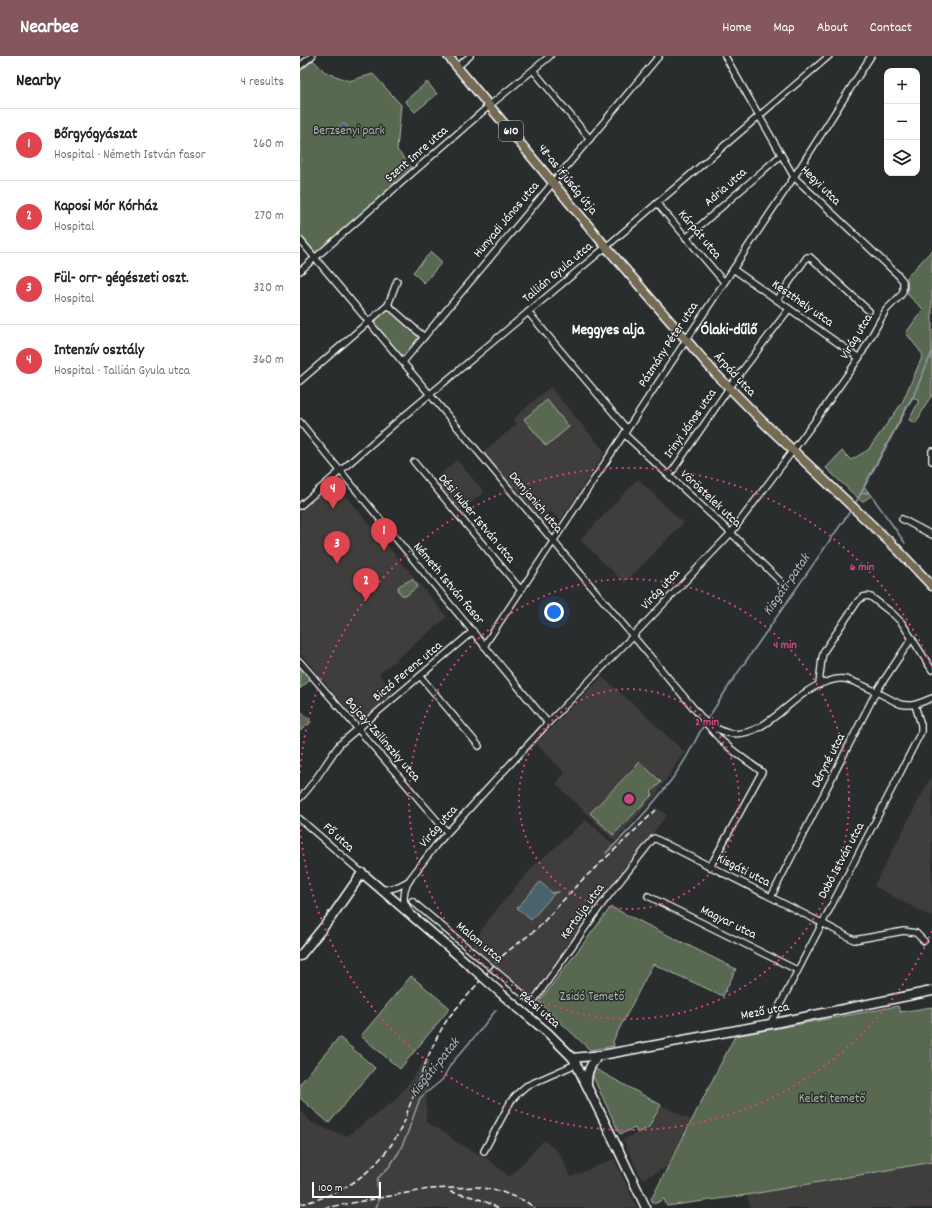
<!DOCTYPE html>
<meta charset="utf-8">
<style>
:root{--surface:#fff;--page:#f2f2f2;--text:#202124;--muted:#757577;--line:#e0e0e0;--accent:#84575d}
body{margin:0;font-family:Dekko,sans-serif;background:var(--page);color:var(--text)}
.controls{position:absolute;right:12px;top:12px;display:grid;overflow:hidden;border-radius:8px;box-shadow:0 4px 16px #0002}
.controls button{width:36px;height:36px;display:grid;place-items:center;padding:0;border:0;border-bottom:1px solid var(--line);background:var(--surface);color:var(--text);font:20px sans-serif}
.scale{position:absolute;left:12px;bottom:10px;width:69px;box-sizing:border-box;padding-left:4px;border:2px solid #fff;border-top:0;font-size:11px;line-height:14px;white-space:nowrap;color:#fff;-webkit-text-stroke:3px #2a2d2e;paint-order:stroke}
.you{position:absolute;left:254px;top:556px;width:14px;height:14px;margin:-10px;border:3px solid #fff;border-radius:50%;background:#1a73e8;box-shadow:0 0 0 6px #1a73e833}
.badge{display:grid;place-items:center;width:26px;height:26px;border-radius:50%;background:var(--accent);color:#fff;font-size:13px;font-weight:700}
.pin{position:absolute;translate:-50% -33px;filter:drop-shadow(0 1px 2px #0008)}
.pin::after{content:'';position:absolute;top:21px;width:14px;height:12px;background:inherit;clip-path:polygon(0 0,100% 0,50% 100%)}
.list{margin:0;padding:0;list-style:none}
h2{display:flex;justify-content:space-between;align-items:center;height:52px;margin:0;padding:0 16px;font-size:17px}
h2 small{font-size:13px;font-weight:400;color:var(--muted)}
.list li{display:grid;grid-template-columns:26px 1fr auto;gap:12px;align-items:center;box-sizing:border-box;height:72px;padding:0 16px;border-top:1px solid var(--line)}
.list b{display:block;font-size:15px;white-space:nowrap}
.list p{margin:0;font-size:13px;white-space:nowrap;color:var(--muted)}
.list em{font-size:13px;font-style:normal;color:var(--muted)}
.icon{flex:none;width:22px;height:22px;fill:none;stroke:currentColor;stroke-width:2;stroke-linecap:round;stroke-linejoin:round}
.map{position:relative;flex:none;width:632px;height:1152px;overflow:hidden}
header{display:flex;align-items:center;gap:24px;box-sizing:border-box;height:56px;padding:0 20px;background:var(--accent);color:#fff}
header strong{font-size:19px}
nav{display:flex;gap:22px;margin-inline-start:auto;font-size:14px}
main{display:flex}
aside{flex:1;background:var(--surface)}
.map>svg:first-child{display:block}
</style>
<header>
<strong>Nearbee</strong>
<nav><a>Home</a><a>Map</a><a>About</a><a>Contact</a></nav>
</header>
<main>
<aside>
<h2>Nearby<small>4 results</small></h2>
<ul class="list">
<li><span class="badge" style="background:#e0444e">1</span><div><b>Bőrgyógyászat</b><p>Hospital · Németh István fasor</p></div><em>260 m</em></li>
<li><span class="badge" style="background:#e0444e">2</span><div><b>Kaposi Mór Kórház</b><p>Hospital</p></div><em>270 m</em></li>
<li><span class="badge" style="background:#e0444e">3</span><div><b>Fül- orr- gégészeti oszt.</b><p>Hospital</p></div><em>320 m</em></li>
<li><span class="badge" style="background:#e0444e">4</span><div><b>Intenzív osztály</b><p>Hospital · Tallián Gyula utca</p></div><em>360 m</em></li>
</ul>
</aside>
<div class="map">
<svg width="632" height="1152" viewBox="0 0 632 1152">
<rect width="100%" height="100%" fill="#2a2d2e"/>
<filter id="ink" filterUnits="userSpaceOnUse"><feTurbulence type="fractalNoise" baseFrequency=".025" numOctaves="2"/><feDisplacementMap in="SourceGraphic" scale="8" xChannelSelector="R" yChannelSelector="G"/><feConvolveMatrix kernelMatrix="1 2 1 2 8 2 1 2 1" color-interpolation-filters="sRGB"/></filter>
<g filter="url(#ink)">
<g fill="#403d3c">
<polygon points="250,331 305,396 261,464 250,455 240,464 183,396 217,368 213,363"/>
<polygon points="157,404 184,436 158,457 132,426"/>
<polygon points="338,423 383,467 325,527 280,484"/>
<polygon points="34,426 147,561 79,618 95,638 60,668 0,597 0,457 5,452 4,451"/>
<polygon points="302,621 340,654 384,696 356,739 315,785 256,728 265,717 236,687"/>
<polygon points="632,719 632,861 574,830"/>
<polygon points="356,751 367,759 298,846 294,855 232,941 171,890 189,863 216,830 234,810 286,764 315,790"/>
<polygon points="126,1003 130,1005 123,1024 127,1026 126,1066 149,1079 153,1084 189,1104 210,1121 244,1084 260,1098 271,1121 314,1103 337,1152 0,1152 0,1054 12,1067 26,1073 47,1080 95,1044 106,1031"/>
<polygon points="361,1049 391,1064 367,1111 342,1123 323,1084 348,1072"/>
<polygon points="632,1106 632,1152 450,1152 447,1139"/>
</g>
<g fill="#586851" stroke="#acb4a8">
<polygon points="13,4 25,16 49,25 73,18 101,49 97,94 113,113 16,197 0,178 0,16"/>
<polygon points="127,26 137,38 115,56 105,45"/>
<polygon points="632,194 632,340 629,343 616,367 609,364 618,347 618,344 612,341 564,430 571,440 562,446 526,412 542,395 551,404 568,394 602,347 623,299 606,277 623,253 608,239 607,221"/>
<polygon points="131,196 142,206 124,227 113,216"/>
<polygon points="88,253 120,282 103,301 73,266"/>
<polygon points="247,344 269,371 246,390 224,363"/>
<path d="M112,523L118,530L106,540L102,539L99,536L98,531C102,527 108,526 112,523Z"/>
<polygon points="0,606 13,621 0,633"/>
<polygon points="0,654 11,666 0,675"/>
<polygon points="340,706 361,726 351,736 353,738 313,779 290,757"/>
<polygon points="311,851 436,913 423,940 353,908 313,985 314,990 290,994 239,946"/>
<polygon points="111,920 150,952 100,1013 61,980"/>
<polygon points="598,950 600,956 632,951 632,1106 447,1139 367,1150 364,1143 354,1148 351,1143 354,1138 435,980"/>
<polygon points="39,981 75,1012 29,1067 0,1042 0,1028"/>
<polygon points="294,1012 361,1049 348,1072 337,1077 335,1072 320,1078 295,1025 292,1018"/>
</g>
<g fill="#4a626e" stroke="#92a1a8">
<circle cx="43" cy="73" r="5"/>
<polygon points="240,826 254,838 231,864 217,852"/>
</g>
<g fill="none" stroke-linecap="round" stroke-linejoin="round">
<g stroke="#92a1a8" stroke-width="1.5">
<polyline points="560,438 569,436 605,487"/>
<polyline points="555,448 613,341 632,296"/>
<polyline points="407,664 430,628 551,454"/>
<path d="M306,797C333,771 358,744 379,713C389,699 396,682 405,667"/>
<polyline points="252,837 259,836"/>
<polyline points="74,1152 77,1150 78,1146 77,1127 78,1122 89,1111 99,1096 106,1081 120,1042 142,1024 151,1008 177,978 196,954"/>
</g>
<g stroke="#fff" stroke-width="8">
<g id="street">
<polyline points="0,10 12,0"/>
<polyline points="157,11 170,0"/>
<polyline points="233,14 290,83"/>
<polyline points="357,147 424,226"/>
<polyline points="386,182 481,99"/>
<path d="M0,184L407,668C421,688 442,701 462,716L410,811"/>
<polyline points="433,213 559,302"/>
<polyline points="0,215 190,49 250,0"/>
<polyline points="477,244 507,201 510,201 569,255"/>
<polyline points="88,249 124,281"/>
<polyline points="228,256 327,373"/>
<polyline points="103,306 359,0"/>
<polyline points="0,325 88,249 97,225"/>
<polyline points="0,366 248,667"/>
<polyline points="324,378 431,477 481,526"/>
<polyline points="632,395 632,405"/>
<polyline points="114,406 221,534"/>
<polyline points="369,420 429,332 489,253"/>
<polyline points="0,450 92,370 306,191 529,0"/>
<polyline points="602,463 632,479"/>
<polyline points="184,590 494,121 571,0"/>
<polyline points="0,606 147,776"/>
<polyline points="120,620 179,690"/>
<path d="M519,628L522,602L524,595L558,545C562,541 565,539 571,541L593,558L602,567L632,614"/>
<path d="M408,669C415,671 421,675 428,677C467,684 491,636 526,626C532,624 538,622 544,623C559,625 585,641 600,648C613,651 620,647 632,642"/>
<path d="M0,742C16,726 26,706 40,688L173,575"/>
<polyline points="0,763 62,817"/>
<path d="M81,833C93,834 100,830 110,824"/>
<polyline points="348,840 497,914"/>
<polyline points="471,841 576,636 612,582"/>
<polyline points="112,845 230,944 232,944 235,943 302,848 354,782 522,867 554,884 604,875 616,877 624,885"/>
<polyline points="109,855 104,845 104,841 105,833 110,823 136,789 248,667 333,580 431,477 515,365 559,302 586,254 601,239 603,235 603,225 598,219 494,121 425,0"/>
<polyline points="470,968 595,727 621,676 621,669 615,649"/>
<polyline points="184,1095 211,1045 218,1037 226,1030 276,1008"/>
</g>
</g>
<g stroke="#fff" stroke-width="11">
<g id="secondary">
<polyline points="0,900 30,863 62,817 168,908"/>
<polyline points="204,940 248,977 273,1002 318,1093 346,1152"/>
<polyline points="273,1002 302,999 470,968 632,935"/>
<path d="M287,1029C287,1019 288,1012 295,1004"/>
</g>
</g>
<g stroke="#fff" stroke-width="11">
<polyline id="primary" points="148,0 306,191 414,316 462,365 597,493 632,530"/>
</g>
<use href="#street" stroke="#2a2d2e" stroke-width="5.5"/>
<use href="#secondary" stroke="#2a2d2e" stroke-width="8"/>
<use href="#primary" stroke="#746b52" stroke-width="8"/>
<g stroke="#fff" stroke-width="1.5" stroke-dasharray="6 3" stroke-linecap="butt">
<path d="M150,1136C167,1139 183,1143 198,1152"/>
<path d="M0,1148C48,1138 85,1109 105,1064C107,1057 109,1050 112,1044C122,1016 132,986 149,961L199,903L208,895L237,873L279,827L326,783L356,754"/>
<polyline points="24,1152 129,1133 178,1131 202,1136 225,1145 235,1152"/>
</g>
<g stroke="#fff" stroke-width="11" stroke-linecap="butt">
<polyline id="secondary-bridge" points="168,908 204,940"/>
</g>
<use href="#secondary-bridge" stroke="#2a2d2e" stroke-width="8"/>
</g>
</g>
<g fill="none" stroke="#ce467c" stroke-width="2" stroke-dasharray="2 4">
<circle cx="329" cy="743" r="110"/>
<circle cx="329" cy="743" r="220"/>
<path d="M632 875A330 330 0 0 1 0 769M0 717A330 330 0 0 1 632 611"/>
</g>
<g text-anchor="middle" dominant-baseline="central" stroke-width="3" stroke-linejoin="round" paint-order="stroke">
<rect fill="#2a2d2e" stroke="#bfc0c0" stroke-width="1" x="199" y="65" width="24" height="20" rx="3"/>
<g font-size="12" font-weight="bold" fill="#fff">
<text x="211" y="75">610</text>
</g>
<g font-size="13" fill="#acb4a8" stroke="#2a2d2e">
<text x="49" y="75">Berzsenyi park</text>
<text x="292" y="941">Zsidó Temető</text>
<text x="532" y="1043">Keleti temető</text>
</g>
<g font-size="13" fill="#fff" stroke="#2a2d2e">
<text transform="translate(117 99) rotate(-41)">Szent Imre utca</text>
<text transform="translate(267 124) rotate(51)">48-as ifjúság útja</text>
<text transform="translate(520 130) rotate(45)">Hegyi utca</text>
<text transform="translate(426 132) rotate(-41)">Adria utca</text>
<text transform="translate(207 164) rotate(-50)">Hunyadi János utca</text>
<text transform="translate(399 179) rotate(50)">Kárpát utca</text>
<text transform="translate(258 217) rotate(-40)">Tallián Gyula utca</text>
<text transform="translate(502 248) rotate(35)">Keszthely utca</text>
<text transform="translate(557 281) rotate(-59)">Virág utca</text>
<text transform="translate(369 289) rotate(-57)">Pázmány Péter utca</text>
<text transform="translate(434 319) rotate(47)">Árpád utca</text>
<text transform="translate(391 368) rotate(-55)">Irinyi János utca</text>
<text transform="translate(410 443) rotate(43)">Vöröstelek utca</text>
<text transform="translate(235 447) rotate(50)">Damjanich utca</text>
<text transform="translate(176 463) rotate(50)">Dési Huber István utca</text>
<text transform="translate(148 528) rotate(50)">Németh István fasor</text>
<text transform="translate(361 534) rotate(-47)">Virág utca</text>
<text transform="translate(108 616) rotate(-40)">Biczó Ferenc utca</text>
<text transform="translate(82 684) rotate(49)">Bajcsy-Zsilinszky utca</text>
<text transform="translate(529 705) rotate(-63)">Déryné utca</text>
<text transform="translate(139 771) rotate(-49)">Virág utca</text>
<text transform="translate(38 782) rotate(42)">Fő utca</text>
<text transform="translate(542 805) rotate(-62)">Dobó István utca</text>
<text transform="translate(443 815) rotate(27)">Kisgáti utca</text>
<text transform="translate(283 856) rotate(-54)">Kertalja utca</text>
<text transform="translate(428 867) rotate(26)">Magyar utca</text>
<text transform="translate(179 887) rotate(40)">Malom utca</text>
<text transform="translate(239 954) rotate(41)">Pécsi utca</text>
<text transform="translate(465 956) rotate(-11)">Mező utca</text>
</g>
<g font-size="14" font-style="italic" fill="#aeb8be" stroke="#2a2d2e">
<text transform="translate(487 529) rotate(-55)">Kisgáti-patak</text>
<text transform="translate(135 1012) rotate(-51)">Kisgáti-patak</text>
</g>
<g font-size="15" font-weight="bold" fill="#fff" stroke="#2a2d2e">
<text x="308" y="275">Meggyes alja</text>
<text x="429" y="275">Ólaki-dűlő</text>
</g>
</g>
<circle cx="329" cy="743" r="6" fill="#ce467c" stroke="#2a2d2e" stroke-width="2"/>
<g font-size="12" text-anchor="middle" font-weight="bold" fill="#ce467c" stroke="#2a2d2e" stroke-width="3" stroke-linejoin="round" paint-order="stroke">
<text x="562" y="514">6 min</text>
<text x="485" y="592">4 min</text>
<text x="407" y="669">2 min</text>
</g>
</svg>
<div class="controls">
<button>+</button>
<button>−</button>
<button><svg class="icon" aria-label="layers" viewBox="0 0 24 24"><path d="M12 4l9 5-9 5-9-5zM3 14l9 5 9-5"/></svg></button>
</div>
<div class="scale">100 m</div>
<div class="you"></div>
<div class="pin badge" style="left:84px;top:495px;background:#e0444e">1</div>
<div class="pin badge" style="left:66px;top:545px;background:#e0444e">2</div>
<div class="pin badge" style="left:37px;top:508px;background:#e0444e">3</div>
<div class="pin badge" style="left:33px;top:453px;background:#e0444e">4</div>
</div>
</main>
